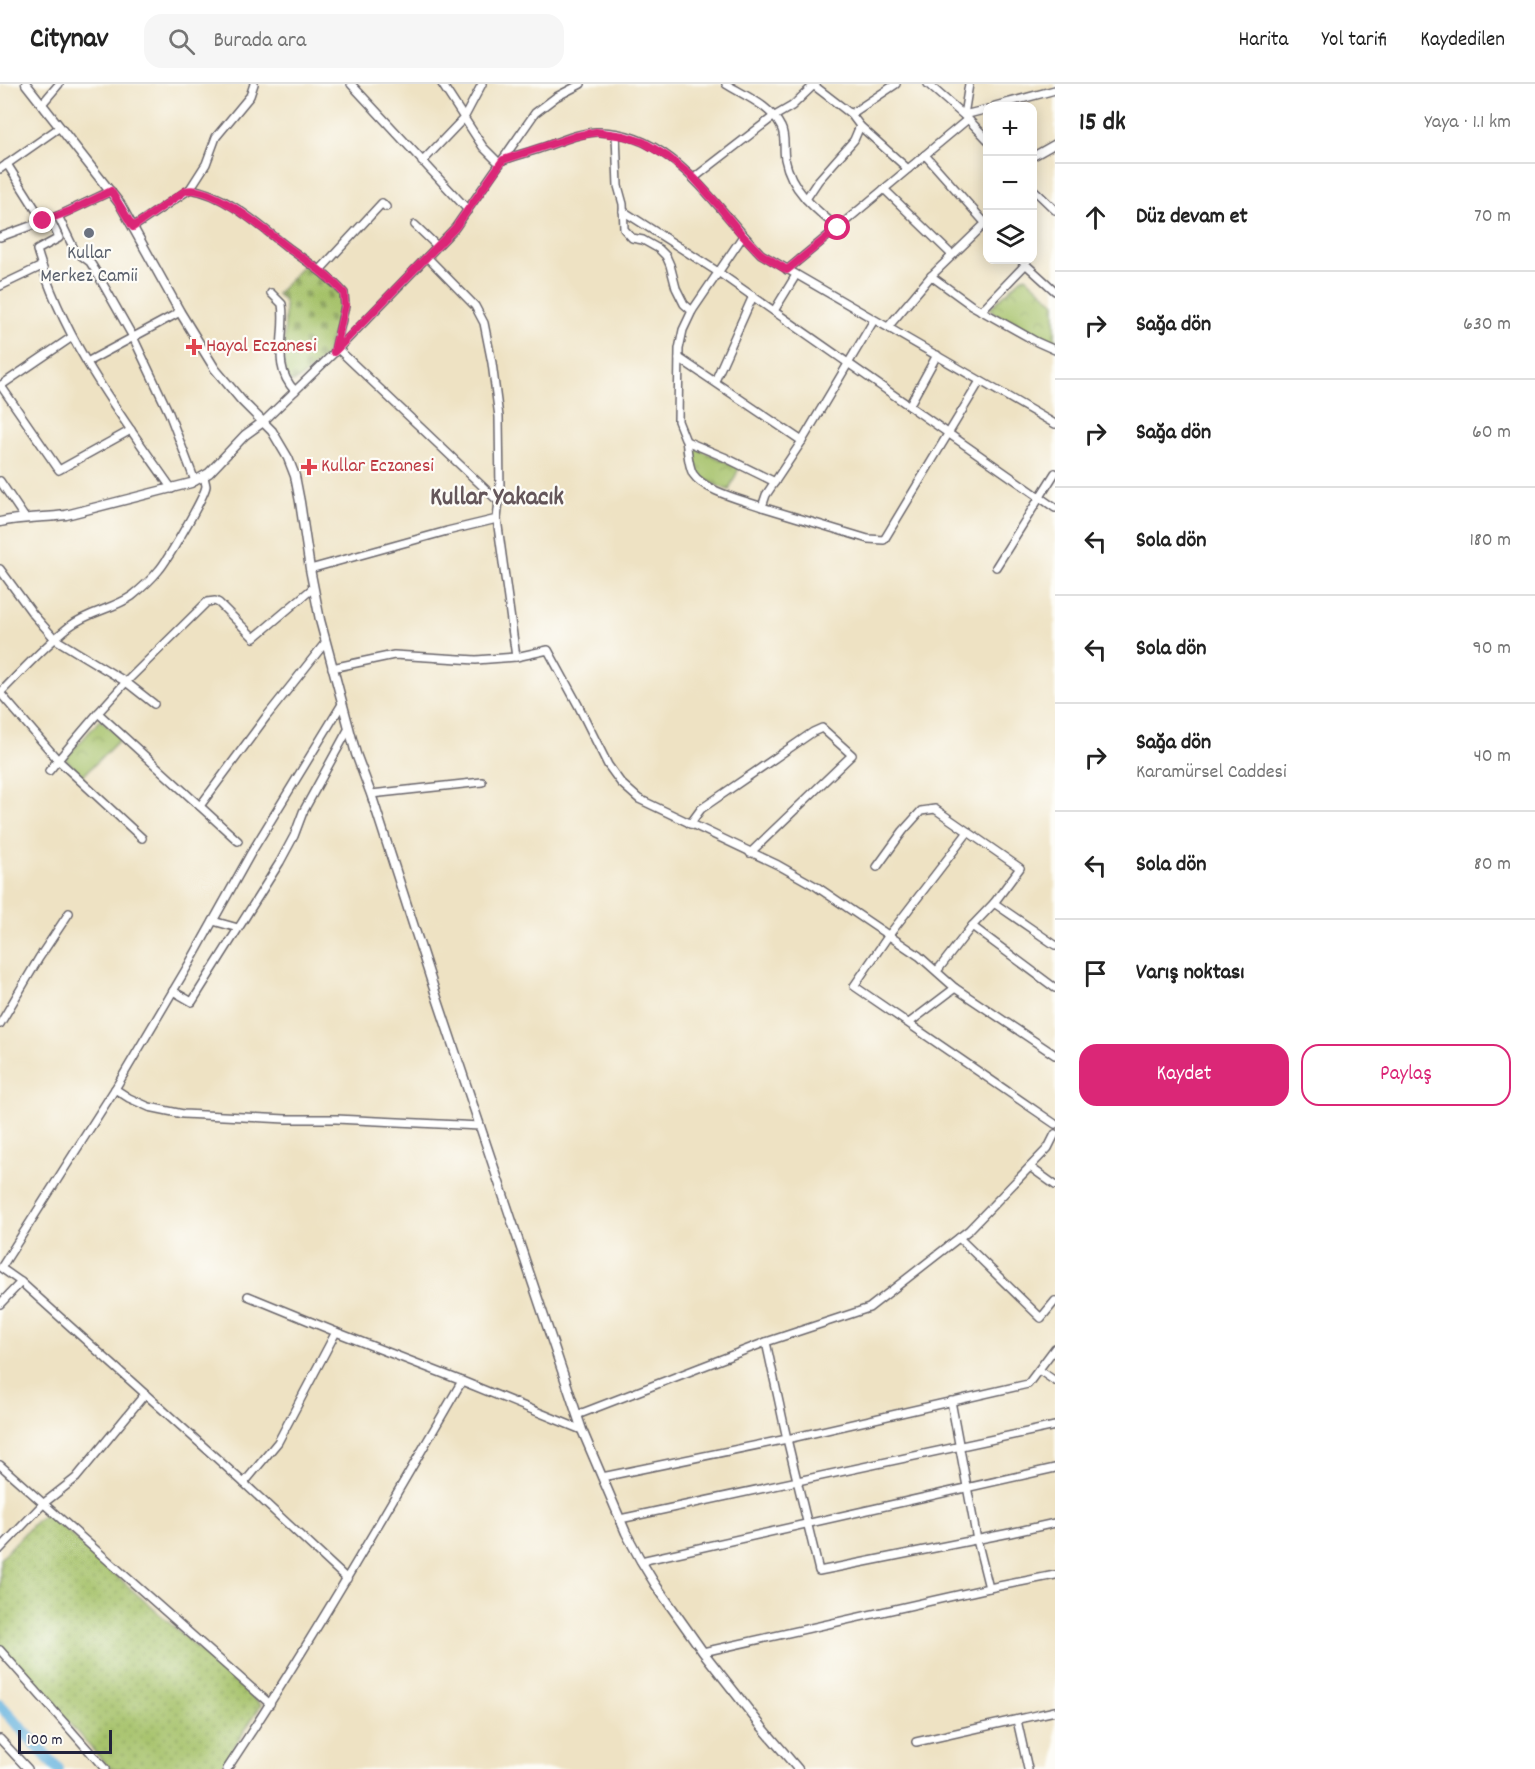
<!DOCTYPE html>
<html lang="tr">
<meta charset="utf-8">
<style>
:root{--surface:#fff;--page:#f6f6f6;--text:#222;--muted:#767676;--line:#e0e0e0;--accent:#db2777}
body{margin:0;font-family:Dekko,sans-serif;background:var(--page);color:var(--text)}
.controls{position:absolute;right:18px;top:18px;display:grid;overflow:hidden;border-radius:12px;box-shadow:0 3px 15px #0003}
.controls button{width:54px;height:54px;display:grid;place-items:center;padding:0;border:0;border-bottom:2px solid var(--line);background:var(--surface);color:var(--text);font:30px sans-serif}
.scale{position:absolute;left:18px;bottom:15px;width:94px;box-sizing:border-box;padding-left:6px;border:3px solid #22223b;border-top:0;font-size:16px;line-height:21px;white-space:nowrap;color:#22223b;-webkit-text-stroke:4px #fdfcf7;paint-order:stroke}
.stop{position:absolute;width:18px;height:18px;margin:-14px;border:4px solid #db2777;border-radius:50%;background:#fff}
.stop.end{background:#db2777;border-color:#fff;box-shadow:0 2px 6px #0008}
.list{margin:0;padding:0;list-style:none}
h2{display:flex;justify-content:space-between;align-items:center;height:78px;margin:0;padding:0 24px;font-size:26px}
h2 small{font-size:20px;font-weight:400;color:var(--muted)}
.list li{display:grid;grid-template-columns:39px 1fr auto;gap:18px;align-items:center;box-sizing:border-box;height:108px;padding:0 24px;border-top:2px solid var(--line)}
.list b{display:block;font-size:22px;white-space:nowrap}
.list p{margin:0;font-size:20px;white-space:nowrap;color:var(--muted)}
.list em{font-size:20px;font-style:normal;color:var(--muted)}
.actions{display:flex;gap:12px;padding:18px 24px}
.actions a{flex:1;padding:14px 0;border:2px solid var(--accent);border-radius:18px;text-align:center;font-size:21px;color:var(--accent)}
.actions .main{background:var(--accent);color:#fff}
.icon{flex:none;width:33px;height:33px;fill:none;stroke:currentColor;stroke-width:2;stroke-linecap:round;stroke-linejoin:round}
.map{position:relative;flex:none;width:1055px;height:1685px;overflow:hidden}
header{display:flex;align-items:center;gap:36px;box-sizing:border-box;height:84px;padding:0 30px;background:var(--surface);border-bottom:2px solid var(--line)}
header strong{font-size:28px}
nav{display:flex;gap:33px;margin-inline-start:auto;font-size:21px}
.search{width:420px;height:54px;background:var(--page);display:flex;align-items:center;gap:15px;box-sizing:border-box;padding:0 21px;border-radius:18px;color:var(--muted);font-size:22px}
main{display:flex}
aside{flex:1;background:var(--surface)}
.map>svg:first-child{display:block}
</style>
<header>
<strong>Citynav</strong>
<div class="search"><svg class="icon" aria-label="search" viewBox="0 0 24 24"><circle cx="10" cy="10" r="6"/><path d="M15 15l6 6"/></svg>Burada ara</div>
<nav><a>Harita</a><a>Yol tarifi</a><a>Kaydedilen</a></nav>
</header>
<main>
<div class="map">
<svg width="1055" height="1685" viewBox="0 0 1055 1685">
<defs>
<pattern id="grass-dots" width="8" height="8" patternUnits="userSpaceOnUse" patternTransform="scale(1.5)"><rect width="8" height="8" fill="#a4c168"/><path d="M2 2h.1M6 6h.1" fill="none" stroke="#859c57" stroke-width="1.8" stroke-linecap="round"/></pattern>
<pattern id="cemetery-stones" width="16" height="16" patternUnits="userSpaceOnUse" patternTransform="scale(1.5)"><rect width="16" height="16" fill="#a4c168"/><path d="M2 7V4a2 2 0 0 1 4 0v3zM10 15v-3a2 2 0 0 1 4 0v3z" fill="#859c57"/></pattern>
<pattern id="park-crowns" width="20" height="18" patternUnits="userSpaceOnUse" patternTransform="scale(1.5)"><rect width="20" height="18" fill="#a4c168"/><path d="M2 6a3 3 0 1 1 6 0M12 15a3 3 0 1 1 6 0" fill="none" stroke="#859c57"/></pattern>
</defs>
<rect width="100%" height="100%" fill="#fdfcf7"/>
<filter id="ink" filterUnits="userSpaceOnUse"><feTurbulence type="fractalNoise" baseFrequency=".0167" numOctaves="2"/><feDisplacementMap in="SourceGraphic" scale="12" xChannelSelector="R" yChannelSelector="G"/><feConvolveMatrix kernelMatrix="1 2 1 2 8 2 1 2 1" color-interpolation-filters="sRGB"/></filter>
<filter id="wash" filterUnits="userSpaceOnUse"><feTurbulence type="fractalNoise" baseFrequency=".008" numOctaves="4" result="noise"/><feDisplacementMap in="SourceGraphic" scale="24" xChannelSelector="R" yChannelSelector="G"/><feGaussianBlur stdDeviation="1.35" result="paint"/><feColorMatrix in="noise" values="0 0 0 0 0 0 0 0 0 0 0 0 0 0 0 0 0 1.4 0 .05"/><feComposite in="paint" operator="in"/></filter>
<g filter="url(#wash)">
<rect width="100%" height="100%" fill="#eee2c3"/>
<polygon fill="url(#grass-dots)" stroke="#637252" stroke-width="1.5" points="46,1429 261,1621 220,1685 110,1685 0,1562 0,1475 37,1436"/>
<polygon fill="url(#cemetery-stones)" stroke="#637252" stroke-width="1.5" points="305,179 320,195 323,193 340,210 343,217 326,271 301,294 293,298 288,297 284,283 285,221 284,217 277,210"/>
<g fill="url(#park-crowns)" stroke="#637252" stroke-width="1.5">
<polygon points="1026,193 1055,219 1055,261 994,229 990,224 1022,194"/>
<path d="M694,363L739,384L729,406C709,400 689,389 692,366Z"/>
<polygon points="101,636 121,654 83,692 66,676 66,674 99,637"/>
</g>
<g fill="none" stroke-linecap="round" stroke-linejoin="round">
<polyline stroke="#65b2de" stroke-width="12" points="0,1621 58,1685"/>
</g>
</g>
<g filter="url(#ink)">
<g fill="none" stroke-linecap="round" stroke-linejoin="round">
<g stroke="#69656b" stroke-width="10">
<g id="minor">
<polyline points="351,0 468,126"/>
<polyline points="442,0 483,63 500,80"/>
<path d="M726,0C745,12 770,21 781,43C786,52 783,65 785,75C791,106 815,125 838,144"/>
<polyline points="928,0 968,35 988,56"/>
<polyline points="969,0 964,31 988,25"/>
<polyline points="42,20 59,0"/>
<polyline points="995,22 1055,6"/>
<polyline points="851,30 896,0"/>
<polyline points="860,42 908,85"/>
<polyline points="616,51 618,102 623,120 624,145 632,154 643,156 659,165 666,172 670,181 676,204 684,220 692,227"/>
<polyline points="925,71 987,141"/>
<polyline points="1032,73 1055,60"/>
<path d="M503,76C518,71 533,67 547,62C563,56 579,49 596,48C672,46 714,123 761,170L1055,340"/>
<polyline points="422,78 464,34 482,0"/>
<polyline points="7,80 43,137"/>
<polyline points="0,85 60,43"/>
<polyline points="694,94 773,33 792,22 815,0"/>
<polyline points="1032,104 1055,126"/>
<polyline points="190,105 206,80 216,53 250,12 254,0"/>
<polyline points="884,105 952,171"/>
<polyline points="806,115 818,97 854,56 860,42 851,30 812,0"/>
<polyline points="623,127 718,188 1055,424"/>
<polyline points="58,132 75,167 90,178 95,186 133,253 169,329 195,397"/>
<path d="M50,135L59,154L37,166C63,256 119,329 172,405"/>
<polyline points="988,137 931,192 971,221 1037,258 1055,266"/>
<polyline points="415,141 437,162"/>
<path d="M133,143L190,105C225,110 259,141 286,162C306,177 327,190 344,209L345,222L335,267"/>
<polyline points="743,152 692,227 683,246 679,265 678,337 686,357 724,373 775,398"/>
<polyline points="0,153 58,132 111,107"/>
<polyline points="427,173 475,222 484,239 492,279 499,333 500,407 497,435 516,573"/>
<polyline points="1021,176 1055,207"/>
<polyline points="320,186 382,119 386,123"/>
<polyline points="787,186 968,35"/>
<polyline points="0,202 42,182"/>
<path d="M271,209L282,220C287,251 270,281 295,307"/>
<polyline points="774,227 796,191"/>
<polyline points="981,227 1026,180"/>
<polyline points="888,243 931,192"/>
<polyline points="338,265 499,418"/>
<polyline points="679,274 802,357 766,411 762,423 868,455 884,456 980,297"/>
<polyline points="87,278 180,228"/>
<polyline points="715,297 753,212"/>
<polyline points="0,302 72,253"/>
<polyline points="1,302 59,386 131,346"/>
<polyline points="909,322 937,271"/>
<polyline points="263,338 335,268 455,144 535,29 556,13 581,0"/>
<path d="M686,357C688,367 688,381 693,390C704,407 743,416 762,423"/>
<polyline points="802,357 874,236"/>
<polyline points="0,397 25,434"/>
<polyline points="996,483 1055,389"/>
<polyline points="0,485 33,530 55,555 126,598 154,620"/>
<polyline points="310,485 447,447 497,435"/>
<polyline points="332,584 394,571 476,576 516,573 548,566 578,621 608,681 621,699 639,715 778,781 817,803 919,872 955,904 1055,971"/>
<path d="M0,609C23,586 44,562 70,542C88,528 113,525 132,512C142,504 151,496 159,486C167,477 205,412 206,402C206,401 204,393 204,393"/>
<polyline points="0,609 58,676 98,629"/>
<polyline points="342,620 251,769 189,880 115,1005 1,1184 21,1198 244,1399 347,1495"/>
<polyline points="49,687 58,676 142,754"/>
<polyline points="371,710 482,698"/>
<polyline points="200,722 266,633 325,559"/>
<polyline points="690,740 701,725 813,648 822,644 852,671 750,769"/>
<polyline points="968,748 889,851 854,902 1055,1040"/>
<polyline points="238,757 98,629 126,598 207,518 215,517 219,519 254,554 313,504"/>
<polyline points="877,783 903,747 921,727 935,725 1020,784 994,819 972,842"/>
<polyline points="994,819 1055,861"/>
<polyline points="213,837 238,844"/>
<polyline points="937,887 972,842 1055,904"/>
<polyline points="173,907 192,918 280,778 294,752 303,728 349,644"/>
<polyline points="909,939 955,904"/>
<polyline points="0,940 39,874 69,829"/>
<polyline points="115,1005 129,1014 149,1023 183,1030 286,1035 336,1035 480,1042"/>
<polyline points="1030,1083 1055,1101"/>
<polyline points="959,1154 1041,1234 1055,1217"/>
<polyline points="248,1212 336,1248 462,1297"/>
<polyline points="0,1220 21,1198"/>
<polyline points="766,1258 787,1355 819,1487 1010,1449 1055,1439"/>
<polyline points="1039,1286 1055,1297"/>
<polyline points="951,1317 977,1456 989,1504"/>
<polyline points="577,1331 766,1258 869,1224 969,1146 1048,1064 1055,1050"/>
<polyline points="0,1381 270,1620"/>
<polyline points="602,1393 787,1355 1028,1300 1055,1264"/>
<polyline points="244,1399 278,1358 336,1248"/>
<polyline points="620,1435 1055,1342"/>
<polyline points="0,1465 44,1419 76,1394 145,1310"/>
<polyline points="641,1477 1055,1384"/>
<polyline points="0,1566 105,1685"/>
<polyline points="703,1568 989,1504 1055,1491"/>
<polyline points="1017,1636 1028,1685"/>
<polyline points="0,1655 28,1685"/>
<polyline points="916,1658 1055,1627"/>
<path d="M227,1685C311,1559 386,1428 462,1297L582,1346"/>
</g>
</g>
<g stroke="#69656b" stroke-width="11">
<g id="major">
<polyline points="26,0 120,120 180,228 215,285 242,317 272,347 288,374 295,392 300,418 310,485 320,536 356,670 371,710 435,908 582,1346 626,1449 641,1477 655,1500 703,1568 762,1643 798,1685"/>
<path d="M0,438C22,433 44,434 66,431L191,399L209,389L245,351L263,338"/>
</g>
</g>
<use href="#minor" stroke="#fff" stroke-width="7"/>
<use href="#major" stroke="#fff" stroke-width="8"/>
</g>
</g>
<g fill="none" stroke-linecap="round" stroke-linejoin="round" filter="url(#ink)">
<path stroke="#db2777" stroke-width="8" d="M43,137L70,127L111,107L133,143L185,107C210,99 266,147 286,162C306,177 327,190 344,209L345,222L334,268L455,144L503,76L576,52L596,48L624,52L643,58L668,73L694,94L718,121L743,152L761,170L787,186L838,144"/>
</g>
<circle fill="#6b7280" stroke="#fdfcf7" stroke-width="2" cx="89" cy="149" r="6"/>
<g fill="#e0444e" stroke="#fdfcf7" stroke-width="2">
<path d="M191 254h6v6h6v6h-6v6h-6v-6h-6v-6h6z"/>
<path d="M306 374h6v6h6v6h-6v6h-6v-6h-6v-6h6z"/>
</g>
<g text-anchor="middle" dominant-baseline="central" stroke-width="4.5" stroke-linejoin="round" paint-order="stroke">
<g font-size="20" fill="#5b616d" stroke="#fdfcf7">
<text x="89" y="170">Kullar<tspan x="89" dy="23">Merkez Camii</tspan></text>
</g>
<g font-size="20" fill="#be3a42" stroke="#fdfcf7" text-anchor="start">
<text x="206" y="263">Hayal Eczanesi</text>
<text x="321" y="383">Kullar Eczanesi</text>
</g>
<g font-size="26" font-weight="bold" fill="#65575b" stroke="#fdfcf7">
<text x="497" y="414">Kullar Yakacık</text>
</g>
</g>
</svg>
<div class="controls">
<button>+</button>
<button>−</button>
<button><svg class="icon" aria-label="layers" viewBox="0 0 24 24"><path d="M12 4l9 5-9 5-9-5zM3 14l9 5 9-5"/></svg></button>
</div>
<div class="scale">100 m</div>
<div class="stop" style="left:838px;top:144px"></div>
<div class="stop end" style="left:43px;top:137px"></div>
</div>
<aside>
<h2>15 dk<small>Yaya · 1.1 km</small></h2>
<ul class="list">
<li><svg class="icon" aria-label="ahead" viewBox="0 0 24 24"><path d="M12 20V5M6 11l6-6 6 6"/></svg><div><b>Düz devam et</b></div><em>70 m</em></li>
<li><svg class="icon" aria-label="right" viewBox="0 0 24 24"><path d="M7 20v-9h11M14 6l5 5-5 5"/></svg><div><b>Sağa dön</b></div><em>630 m</em></li>
<li><svg class="icon" aria-label="right" viewBox="0 0 24 24"><path d="M7 20v-9h11M14 6l5 5-5 5"/></svg><div><b>Sağa dön</b></div><em>60 m</em></li>
<li><svg class="icon" aria-label="left" viewBox="0 0 24 24"><path d="M17 20v-9H6M10 6l-5 5 5 5"/></svg><div><b>Sola dön</b></div><em>180 m</em></li>
<li><svg class="icon" aria-label="left" viewBox="0 0 24 24"><path d="M17 20v-9H6M10 6l-5 5 5 5"/></svg><div><b>Sola dön</b></div><em>90 m</em></li>
<li><svg class="icon" aria-label="right" viewBox="0 0 24 24"><path d="M7 20v-9h11M14 6l5 5-5 5"/></svg><div><b>Sağa dön</b><p>Karamürsel Caddesi</p></div><em>40 m</em></li>
<li><svg class="icon" aria-label="left" viewBox="0 0 24 24"><path d="M17 20v-9H6M10 6l-5 5 5 5"/></svg><div><b>Sola dön</b></div><em>80 m</em></li>
<li><svg class="icon" aria-label="arrive" viewBox="0 0 24 24"><path d="M6 21V4h12l-3 4 3 4H6"/></svg><div><b>Varış noktası</b></div></li>
</ul>
<div class="actions"><a class="main">Kaydet</a><a>Paylaş</a></div>
</aside>
</main>
